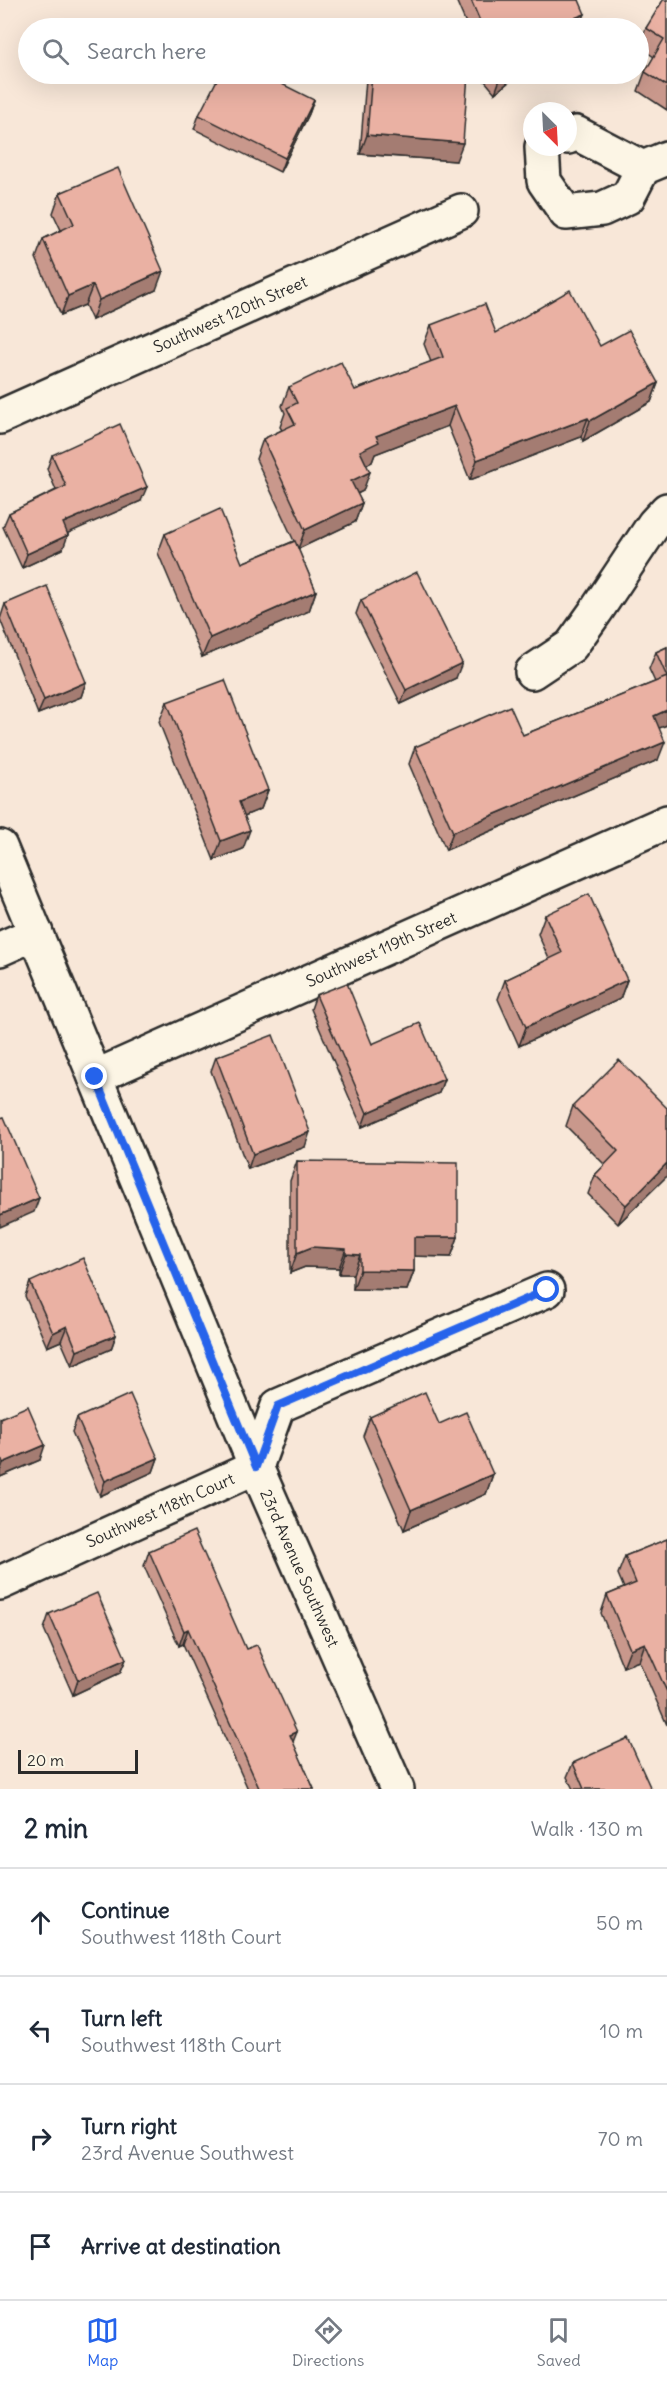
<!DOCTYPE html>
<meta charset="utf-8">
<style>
:root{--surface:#fff;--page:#f2f2f3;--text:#1f2937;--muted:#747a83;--line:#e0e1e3;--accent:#2563eb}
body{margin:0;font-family:Delius,sans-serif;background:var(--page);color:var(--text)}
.compass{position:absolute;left:523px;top:102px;width:54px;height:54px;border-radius:50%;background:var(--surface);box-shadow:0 6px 24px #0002;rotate:156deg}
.scale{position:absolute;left:18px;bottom:15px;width:120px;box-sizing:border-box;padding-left:6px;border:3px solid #2b2b2b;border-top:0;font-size:16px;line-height:21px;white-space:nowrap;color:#2b2b2b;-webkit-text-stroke:4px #fcf5e5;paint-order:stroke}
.stop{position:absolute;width:18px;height:18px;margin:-14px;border:4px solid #2563eb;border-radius:50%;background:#fff}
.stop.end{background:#2563eb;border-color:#fff;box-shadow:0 2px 6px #0008}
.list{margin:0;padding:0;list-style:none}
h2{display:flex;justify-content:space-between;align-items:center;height:78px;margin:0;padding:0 24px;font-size:26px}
h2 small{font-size:20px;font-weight:400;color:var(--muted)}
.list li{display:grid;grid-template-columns:39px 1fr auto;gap:18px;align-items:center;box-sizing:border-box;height:108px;padding:0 24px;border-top:2px solid var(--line)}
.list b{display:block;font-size:22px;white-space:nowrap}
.list p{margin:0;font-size:20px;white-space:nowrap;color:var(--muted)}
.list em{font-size:20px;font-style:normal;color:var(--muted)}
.icon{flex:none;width:33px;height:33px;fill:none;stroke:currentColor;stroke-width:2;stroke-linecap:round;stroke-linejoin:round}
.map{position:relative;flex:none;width:667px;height:1789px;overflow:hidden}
.search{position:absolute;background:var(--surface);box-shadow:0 6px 24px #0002;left:18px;right:18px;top:18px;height:66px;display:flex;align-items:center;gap:15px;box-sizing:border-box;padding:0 21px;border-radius:33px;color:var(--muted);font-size:22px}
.sheet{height:510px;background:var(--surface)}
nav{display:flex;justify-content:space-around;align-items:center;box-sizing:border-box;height:84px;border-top:2px solid var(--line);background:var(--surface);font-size:16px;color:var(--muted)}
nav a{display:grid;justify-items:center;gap:3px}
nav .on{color:var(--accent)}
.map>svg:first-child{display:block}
</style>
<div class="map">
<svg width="667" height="1789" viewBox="0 0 667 1789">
<rect width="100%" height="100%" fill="#f8e7d8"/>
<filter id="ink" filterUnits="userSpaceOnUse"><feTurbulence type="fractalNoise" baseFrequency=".0167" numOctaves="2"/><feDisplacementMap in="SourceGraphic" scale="12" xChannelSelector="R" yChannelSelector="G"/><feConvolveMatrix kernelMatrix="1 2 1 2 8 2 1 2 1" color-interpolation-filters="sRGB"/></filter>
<g filter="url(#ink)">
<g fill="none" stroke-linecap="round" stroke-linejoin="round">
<g stroke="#2b2b2b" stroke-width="38">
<g id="minor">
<polyline points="568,137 576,133 643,168"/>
<polyline points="542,147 544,181 566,213 602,209 628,197 643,168 667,158"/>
<polyline points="0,417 461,211"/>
<polyline points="532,672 571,646 596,611 654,524 667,510"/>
<polyline points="0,847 256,1467 397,1789"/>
<polyline points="0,949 36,933"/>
<polyline points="95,1077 667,822"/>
<polyline points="0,1583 256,1467 278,1406 547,1290"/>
</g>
</g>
<use href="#minor" stroke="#fcf5e5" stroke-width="33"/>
</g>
<g fill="#c9988c" stroke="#2b2b2b" stroke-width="1.5">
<polygon points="456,0 579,0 579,28 468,28"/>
<polygon points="667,0 667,110 638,91 645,72 654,57 639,47 646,28"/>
<polygon points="368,74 474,74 468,76 456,161 360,154 366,79"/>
<polygon points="479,74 519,74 495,93"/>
<polygon points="314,100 309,114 280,172 194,129 199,115"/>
<polygon points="60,193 156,290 92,320 85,305 61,315 36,258 43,239 61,230 53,213"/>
<polygon points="431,325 600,346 658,383 651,402 583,441 581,437 470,480 448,426 375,454 372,462 366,465 363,491 357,494 362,503 355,522 298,549 316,591 309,611 202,657 158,553 165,534 242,563 294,541 256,459 263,439 282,430 280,427 285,413 282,406 289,387 355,390 431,362 424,344"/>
<polygon points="52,455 141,501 67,533 63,549 22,568 3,527 9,513 56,490 47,469"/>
<polygon points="361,600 456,678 401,704 356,614"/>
<polygon points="5,604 86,682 81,697 38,714 0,619"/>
<polygon points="667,647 667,725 659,728 658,760 446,850 409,764 415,747 523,735 655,682 649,669 656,652"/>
<polygon points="167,702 268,790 261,809 244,816 243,849 214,860 159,722"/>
<polygon points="545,915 627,980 620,999 519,1046 498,999 505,980 549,959 538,934"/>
<polygon points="316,995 372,1044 444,1079 439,1093 362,1127 311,1009"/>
<polygon points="216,1057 305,1147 248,1169 211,1071"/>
<polygon points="573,1106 667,1108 667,1176 618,1224 588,1194 595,1175 605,1165 566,1126"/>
<polygon points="297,1161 458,1237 451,1257 414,1256 414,1271 407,1290 353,1289 353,1274 339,1274 339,1268 305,1267 290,1273 290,1181"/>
<polygon points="30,1282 116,1335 111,1349 72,1366 61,1341 47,1347 25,1296"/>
<polygon points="370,1417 493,1474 486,1494 404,1530 363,1436"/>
<polygon points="0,1418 40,1460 0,1477"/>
<polygon points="77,1418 158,1458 153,1472 100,1496 72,1432"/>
<polygon points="667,1539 667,1725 639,1661 623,1667 601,1613 607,1595 624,1588 618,1574 625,1556"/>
<polygon points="149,1551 246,1649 293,1743 314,1789 248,1789 183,1644 179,1646 144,1566"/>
<polygon points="49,1614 126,1659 120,1673 73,1695 44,1629"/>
<polygon points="573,1763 651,1789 573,1789 567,1777"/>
</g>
<g fill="#a47c72" stroke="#2b2b2b" stroke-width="1.5">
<polygon points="585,14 579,28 548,28"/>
<polygon points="502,74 519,74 495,93"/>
<polygon points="314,100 309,114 280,172 285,158"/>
<polygon points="367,135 463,143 456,161 360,154"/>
<polygon points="163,271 156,290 92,320 99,300"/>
<polygon points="93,285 85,305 61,315 68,296"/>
<polygon points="658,383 651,402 583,441 590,421"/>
<polygon points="455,406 448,426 375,454 372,462 353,471 360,451 376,436"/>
<polygon points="588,418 581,437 470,480 477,460"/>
<polygon points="370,472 363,491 344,500 351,481"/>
<polygon points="147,487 141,501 57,538 63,523"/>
<polygon points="362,503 355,522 298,549 305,530"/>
<polygon points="68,535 63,549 22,568 27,554"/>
<polygon points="316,591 309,611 202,657 210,638"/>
<polygon points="462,663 456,678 401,704 406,690"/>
<polygon points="86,682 81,697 38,714 44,700"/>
<polygon points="667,710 667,725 647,733 654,716"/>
<polygon points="665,742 658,760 446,850 453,832"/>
<polygon points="268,790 261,809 232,821 239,802"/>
<polygon points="250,830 243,849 214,860 221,841"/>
<polygon points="627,980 620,999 519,1046 526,1027"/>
<polygon points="444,1079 439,1093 362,1127 367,1113"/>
<polygon points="310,1132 305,1147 248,1169 253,1154"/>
<polygon points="667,1163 667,1176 618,1224 626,1205"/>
<polygon points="39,1198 34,1212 0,1227 0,1215"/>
<polygon points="414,1237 458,1237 451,1257 407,1256"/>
<polygon points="312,1247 346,1249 339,1268 305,1267 290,1273 297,1253"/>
<polygon points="346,1254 360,1255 353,1274 339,1274"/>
<polygon points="360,1270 414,1271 407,1290 353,1289"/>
<polygon points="67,1326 61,1341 47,1347 53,1333"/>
<polygon points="116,1335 111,1349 72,1366 77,1351"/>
<polygon points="45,1445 40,1460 0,1477 0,1472 3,1463"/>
<polygon points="158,1458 153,1472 100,1496 105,1481"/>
<polygon points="493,1474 486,1494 404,1530 411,1510"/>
<polygon points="188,1629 183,1644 179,1646 184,1631"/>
<polygon points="645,1643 639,1661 623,1667 630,1649"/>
<polygon points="126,1659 120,1673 73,1695 78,1680"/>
<polygon points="297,1732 291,1747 290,1735"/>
</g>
<g fill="#eab1a3" stroke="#2b2b2b" stroke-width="1.5">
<polygon points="471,0 579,0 585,14 548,28 478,28 482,26"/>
<polygon points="663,0 667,0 667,86 645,72 664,39 646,28"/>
<polygon points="220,74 262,74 314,100 285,158 199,115"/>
<polygon points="372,74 468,74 463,143 367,135"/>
<polygon points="118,168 163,271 99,300 93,285 68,296 43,239 74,224 60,193"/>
<polygon points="570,290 600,346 629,330 658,383 590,421 588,418 477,460 455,406 376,436 379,442 360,451 370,472 351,481 362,503 305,530 263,439 295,424 287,408 297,403 289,387 341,362 355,390 443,357 431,325 485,304 496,333"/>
<polygon points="120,424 147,487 63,523 68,535 27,554 9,513 66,486 52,455"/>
<polygon points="220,509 242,563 295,541 316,591 210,638 165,534"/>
<polygon points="417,572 462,663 406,690 361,600"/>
<polygon points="47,586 86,682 44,700 5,604"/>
<polygon points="667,647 667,710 654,716 665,742 453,832 415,747 510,706 523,735 667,677 656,652"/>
<polygon points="225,680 268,790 239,802 250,830 221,841 167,702"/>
<polygon points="589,894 627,980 526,1027 505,980 562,953 545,915"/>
<polygon points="347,983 372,1044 420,1023 444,1079 367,1113 316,995"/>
<polygon points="273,1035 310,1132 253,1154 216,1057"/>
<polygon points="619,1060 667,1108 667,1163 626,1205 595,1175 618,1151 573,1106"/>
<polygon points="4,1117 39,1198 0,1215 0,1118"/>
<polygon points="297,1161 458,1163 458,1237 414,1237 414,1271 360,1270 360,1255 346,1254 346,1249 312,1247 297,1253"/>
<polygon points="83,1258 116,1335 77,1351 67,1326 53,1333 30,1282"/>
<polygon points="425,1392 439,1424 466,1412 493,1474 411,1510 370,1417"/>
<polygon points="130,1394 158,1458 105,1481 77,1418"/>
<polygon points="28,1406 45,1445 3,1463 0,1454 0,1418"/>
<polygon points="194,1531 246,1649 257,1645 297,1732 290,1735 314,1789 256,1789 259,1788 188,1629 184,1631 149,1551"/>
<polygon points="667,1539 667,1692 645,1643 630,1649 607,1595 636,1583 625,1556"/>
<polygon points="97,1593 126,1659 78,1680 49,1614"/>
<polygon points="628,1738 651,1789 584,1789 573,1763"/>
</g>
</g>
<g fill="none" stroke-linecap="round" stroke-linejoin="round" filter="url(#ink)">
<polyline stroke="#2563eb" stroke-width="8" points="95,1077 256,1467 278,1406 547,1290"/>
</g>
<g text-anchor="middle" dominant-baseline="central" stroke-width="6" stroke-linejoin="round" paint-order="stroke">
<g font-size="16" fill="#2b2b2b" stroke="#fcf5e5">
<text transform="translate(230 314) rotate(-24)">Southwest 120th Street</text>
<text transform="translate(381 949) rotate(-24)">Southwest 119th Street</text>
<text transform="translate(160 1510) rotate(-24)">Southwest 118th Court</text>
<text transform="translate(300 1568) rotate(66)">23rd Avenue Southwest</text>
</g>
</g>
</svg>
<svg class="compass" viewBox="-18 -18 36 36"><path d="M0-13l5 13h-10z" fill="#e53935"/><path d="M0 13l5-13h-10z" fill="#747a83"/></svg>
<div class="scale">20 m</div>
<div class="stop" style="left:547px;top:1290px"></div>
<div class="stop end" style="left:95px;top:1077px"></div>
<div class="search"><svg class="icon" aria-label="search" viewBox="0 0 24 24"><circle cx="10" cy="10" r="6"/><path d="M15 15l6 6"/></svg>Search here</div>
</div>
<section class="sheet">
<h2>2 min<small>Walk · 130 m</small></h2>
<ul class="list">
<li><svg class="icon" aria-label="ahead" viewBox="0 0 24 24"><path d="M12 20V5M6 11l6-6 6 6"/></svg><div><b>Continue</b><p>Southwest 118th Court</p></div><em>50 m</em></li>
<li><svg class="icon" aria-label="left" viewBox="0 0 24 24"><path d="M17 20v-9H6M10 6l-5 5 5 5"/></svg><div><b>Turn left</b><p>Southwest 118th Court</p></div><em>10 m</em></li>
<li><svg class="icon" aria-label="right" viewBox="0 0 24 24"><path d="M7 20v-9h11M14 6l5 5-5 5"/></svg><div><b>Turn right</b><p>23rd Avenue Southwest</p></div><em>70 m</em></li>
<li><svg class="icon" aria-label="arrive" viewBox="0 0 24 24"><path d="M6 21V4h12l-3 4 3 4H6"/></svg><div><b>Arrive at destination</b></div></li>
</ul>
</section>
<nav>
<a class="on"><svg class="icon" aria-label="map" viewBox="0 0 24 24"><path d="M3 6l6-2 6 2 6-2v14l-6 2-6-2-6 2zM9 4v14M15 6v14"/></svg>Map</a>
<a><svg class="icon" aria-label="directions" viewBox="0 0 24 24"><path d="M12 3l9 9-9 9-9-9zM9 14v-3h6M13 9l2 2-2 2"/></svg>Directions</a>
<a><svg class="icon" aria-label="saved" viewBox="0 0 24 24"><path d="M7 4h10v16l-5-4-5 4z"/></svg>Saved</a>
</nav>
